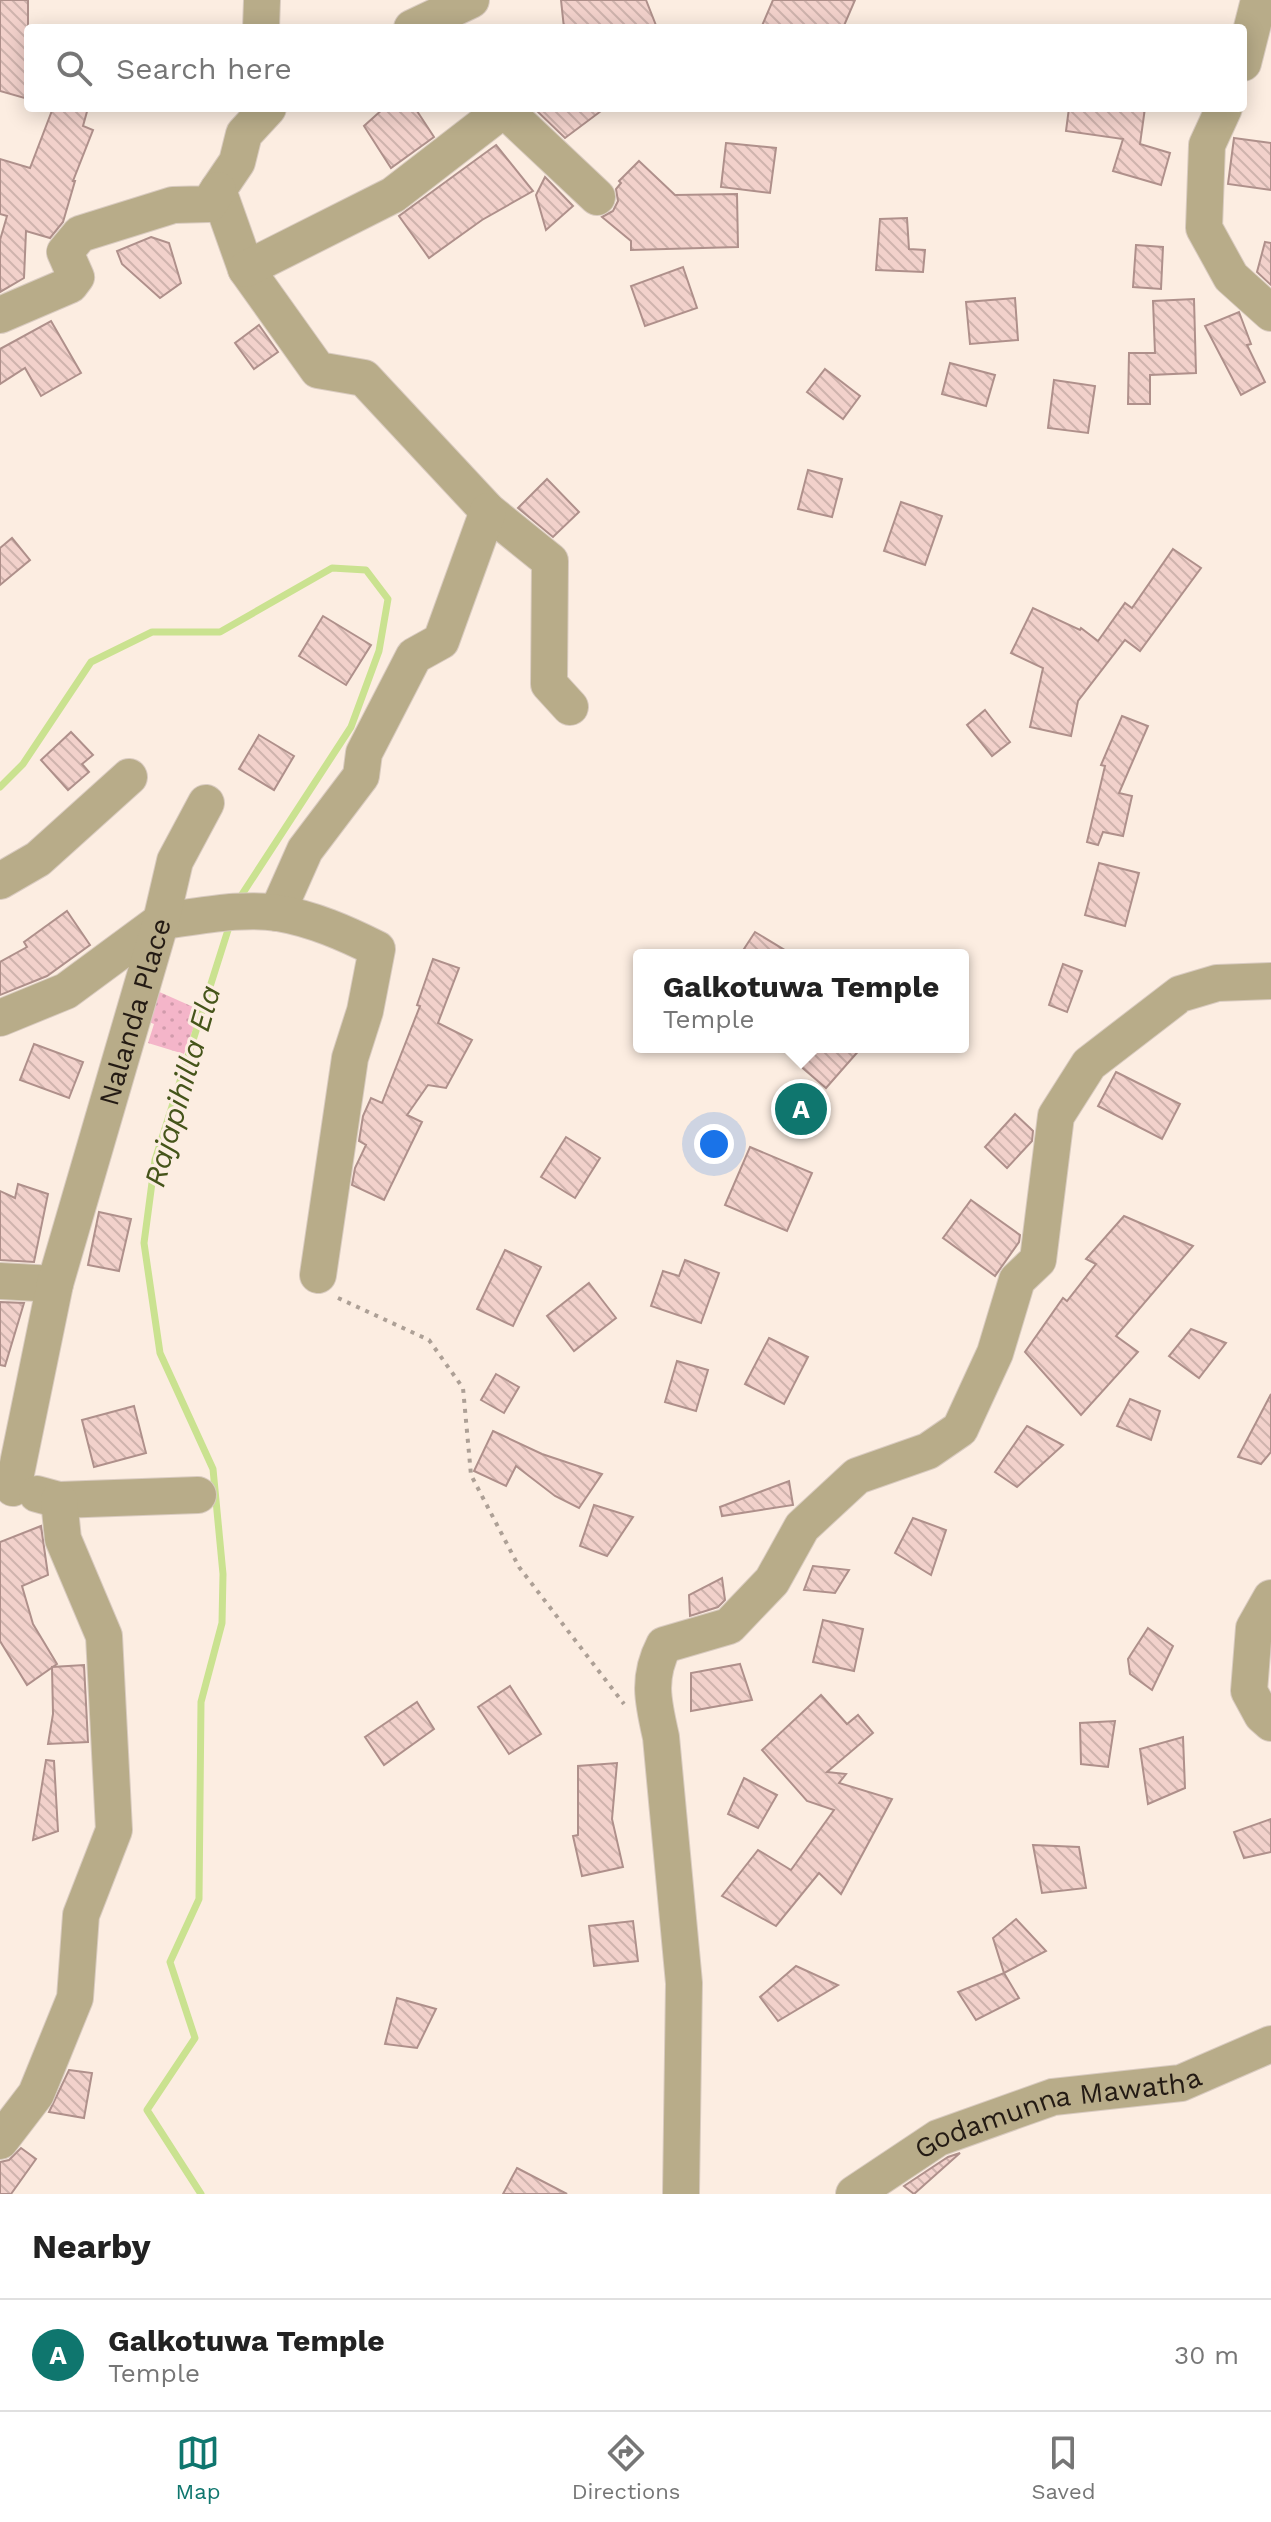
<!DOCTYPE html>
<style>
:root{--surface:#fff;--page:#f6f6f6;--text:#222;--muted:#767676;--line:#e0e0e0;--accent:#0f766e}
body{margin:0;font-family:"Work Sans",sans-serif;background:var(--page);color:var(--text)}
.you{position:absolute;left:714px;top:1144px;width:28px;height:28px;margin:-20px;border:6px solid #fff;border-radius:50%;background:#1a73e8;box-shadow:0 0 0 12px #1a73e833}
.badge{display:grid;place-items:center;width:52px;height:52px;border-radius:50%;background:var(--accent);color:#fff;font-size:26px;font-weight:700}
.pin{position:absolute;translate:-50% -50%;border:4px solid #fff;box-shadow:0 2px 8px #0006}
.popup{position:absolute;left:633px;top:949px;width:336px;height:104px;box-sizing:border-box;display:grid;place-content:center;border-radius:8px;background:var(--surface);filter:drop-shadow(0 2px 6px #0005);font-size:26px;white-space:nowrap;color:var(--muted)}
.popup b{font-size:30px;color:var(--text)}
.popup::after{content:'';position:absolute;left:50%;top:100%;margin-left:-16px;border:16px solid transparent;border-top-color:var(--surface)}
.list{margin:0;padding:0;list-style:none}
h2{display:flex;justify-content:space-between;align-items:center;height:104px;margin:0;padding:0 32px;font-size:34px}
h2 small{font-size:26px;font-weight:400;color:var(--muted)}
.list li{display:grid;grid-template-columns:52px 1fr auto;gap:24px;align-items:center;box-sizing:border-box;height:112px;padding:0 32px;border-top:2px solid var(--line)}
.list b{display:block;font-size:30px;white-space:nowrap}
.list p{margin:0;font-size:26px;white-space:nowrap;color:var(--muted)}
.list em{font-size:26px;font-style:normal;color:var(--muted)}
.icon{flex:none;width:44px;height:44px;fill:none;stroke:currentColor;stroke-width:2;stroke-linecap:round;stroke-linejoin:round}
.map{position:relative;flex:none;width:1271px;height:2194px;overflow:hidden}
.search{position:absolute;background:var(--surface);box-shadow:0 4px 20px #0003;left:24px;right:24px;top:24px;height:88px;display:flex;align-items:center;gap:20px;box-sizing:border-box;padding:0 28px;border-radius:8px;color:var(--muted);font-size:30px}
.sheet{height:216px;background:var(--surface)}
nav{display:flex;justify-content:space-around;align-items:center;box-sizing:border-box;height:112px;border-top:2px solid var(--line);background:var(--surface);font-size:22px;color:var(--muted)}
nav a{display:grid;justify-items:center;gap:4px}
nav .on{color:var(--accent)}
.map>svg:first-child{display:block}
</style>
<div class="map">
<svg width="1271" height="2194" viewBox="0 0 1271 2194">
<defs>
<pattern id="grass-dots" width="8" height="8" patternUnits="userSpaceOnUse" patternTransform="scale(2)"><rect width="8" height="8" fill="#f4b5c9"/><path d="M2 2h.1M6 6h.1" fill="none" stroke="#d19bac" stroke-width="1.8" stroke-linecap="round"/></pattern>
<pattern id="building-back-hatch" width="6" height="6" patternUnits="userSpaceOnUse" patternTransform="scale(2)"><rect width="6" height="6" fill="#f2d1cb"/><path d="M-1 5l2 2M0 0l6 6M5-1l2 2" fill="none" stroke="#cfb3ad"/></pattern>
</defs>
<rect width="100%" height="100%" fill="#fcede1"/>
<polygon fill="url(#grass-dots)" points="155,990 200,1010 184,1054 148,1043 154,1024 149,1022"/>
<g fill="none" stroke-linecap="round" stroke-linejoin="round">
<g stroke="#cae290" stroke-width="7">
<polyline points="0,787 23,764 91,662 152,632 220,632 332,568 366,570 388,599 379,651 351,727 241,896"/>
<polyline points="201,2194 147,2110 195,2038 170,1962 199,1899 201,1702 222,1623 223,1574 213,1469 160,1353 144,1243 155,1160 228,930"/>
</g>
</g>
<g fill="url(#building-back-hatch)" stroke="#af908b" stroke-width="2">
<polygon points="0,0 28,0 28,99 0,91"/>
<polygon points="561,0 646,0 657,28 564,28"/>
<polygon points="773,0 855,0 843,28 761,28"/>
<polygon points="53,108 88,108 83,126 93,130 73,181 75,181 63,222 50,238 26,231 24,278 0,292 0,240 7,216 0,214 0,159 30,168"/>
<polygon points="384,108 415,108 434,137 391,168 364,126"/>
<polygon points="544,108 605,108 565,138 538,112"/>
<polygon points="1069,108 1145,108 1140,144 1170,153 1161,185 1113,171 1123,139 1066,131"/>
<polygon points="1234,138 1271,143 1271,190 1228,184"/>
<polygon points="726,143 776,148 770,193 721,187"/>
<polygon points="496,145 533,191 482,220 429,258 399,216"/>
<polygon points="639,161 675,195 737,194 738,247 631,250 631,241 602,217 613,211 618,201 616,189 621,183 619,181"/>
<polygon points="545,177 573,206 546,230 536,195"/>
<polygon points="907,218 909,249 925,250 923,272 876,270 880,219"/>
<polygon points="151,237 169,243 181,283 160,298 122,264 117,251"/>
<polygon points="1265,242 1271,243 1271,285 1257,272"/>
<polygon points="1136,245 1163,247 1161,289 1133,287"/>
<polygon points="683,267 697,308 645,326 631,286"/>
<polygon points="1015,298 1018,340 970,344 966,302"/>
<polygon points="1194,299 1196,373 1150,375 1150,404 1128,404 1129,353 1155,353 1153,301"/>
<polygon points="1239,312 1251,344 1247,345 1265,382 1241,395 1205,326"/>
<polygon points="51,321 81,373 41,396 25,368 0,384 0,349"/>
<polygon points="259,325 278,352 254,369 235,343"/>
<polygon points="950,363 995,375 986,406 942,394"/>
<polygon points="825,369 860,396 843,419 807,392"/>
<polygon points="1054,380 1095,386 1088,433 1048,428"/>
<polygon points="808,470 842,479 832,517 798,509"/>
<polygon points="547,479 579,512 553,537 518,508"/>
<polygon points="901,502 942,516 925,565 884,551"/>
<polygon points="12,538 30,560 0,585 0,548"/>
<polygon points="1173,549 1201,568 1140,651 1125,640 1078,701 1071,736 1030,727 1043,668 1011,653 1033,608 1080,630 1081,628 1098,641 1125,603 1132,608"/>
<polygon points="323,616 371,645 346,685 299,656"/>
<polygon points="985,710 1010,742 992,756 967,725"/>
<polygon points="1122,716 1148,726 1119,793 1132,796 1123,836 1103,832 1098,845 1087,842 1105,766 1101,765"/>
<polygon points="71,732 93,755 82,764 89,772 68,790 41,760"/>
<polygon points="259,735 294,756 274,790 239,769"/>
<polygon points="1099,863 1139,873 1125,926 1085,915"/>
<polygon points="67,911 90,945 47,976 0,995 0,962 27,947 24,942"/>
<polygon points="755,932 793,955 740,955"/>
<polygon points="433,959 459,968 438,1023 472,1040 446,1088 428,1085 407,1115 422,1122 384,1200 352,1185 355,1168 366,1145 359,1141 363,1116 371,1098 382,1103 420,1006 417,1005"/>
<polygon points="1063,964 1082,971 1067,1012 1049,1005"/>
<polygon points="34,1044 83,1062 69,1098 20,1080"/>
<polygon points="814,1047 862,1047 826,1088 799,1065"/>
<polygon points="1116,1072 1180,1104 1162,1139 1098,1106"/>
<polygon points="1015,1114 1033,1131 1032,1141 1007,1168 985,1147"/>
<polygon points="566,1137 600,1158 575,1198 541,1177"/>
<polygon points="750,1147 812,1173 787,1231 725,1205"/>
<polygon points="18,1184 48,1194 34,1262 0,1260 0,1191 15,1198"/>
<polygon points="971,1200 1020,1235 1019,1242 995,1276 943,1238"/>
<polygon points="99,1212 131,1219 119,1271 88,1265"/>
<polygon points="1124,1216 1193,1246 1116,1336 1138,1352 1081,1415 1025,1352 1063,1298 1067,1301 1096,1264 1086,1259"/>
<polygon points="505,1250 541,1267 513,1326 477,1309"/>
<polygon points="685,1260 719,1273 701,1323 651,1306 663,1271 679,1276"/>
<polygon points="589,1283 616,1318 574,1351 547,1316"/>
<polygon points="0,1302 24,1303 5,1366 0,1365"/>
<polygon points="1191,1329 1226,1343 1199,1378 1169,1356"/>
<polygon points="769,1338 808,1357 784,1404 745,1384"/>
<polygon points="677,1361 708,1370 696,1411 665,1402"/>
<polygon points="496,1374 519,1387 504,1413 481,1400"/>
<polygon points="1271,1394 1271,1452 1261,1464 1238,1457"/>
<polygon points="1130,1399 1160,1411 1151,1440 1117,1426"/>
<polygon points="134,1406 146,1453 94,1467 82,1420"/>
<polygon points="1027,1426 1063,1445 1017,1487 995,1472"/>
<polygon points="493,1431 542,1454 602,1474 579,1508 555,1496 516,1466 506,1486 474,1471"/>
<polygon points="789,1481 793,1505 722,1516 720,1507"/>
<polygon points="594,1505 633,1517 607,1556 580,1546"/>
<polygon points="913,1518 946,1530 931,1575 895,1553"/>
<polygon points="41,1526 48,1575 22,1586 33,1624 57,1664 27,1685 0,1641 0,1542"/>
<polygon points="813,1566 849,1570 835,1593 804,1590"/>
<polygon points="722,1578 725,1600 718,1607 690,1616 689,1595"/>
<polygon points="823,1620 863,1629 854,1671 813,1662"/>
<polygon points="1148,1628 1173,1646 1152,1690 1130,1674 1128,1659"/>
<polygon points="740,1664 752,1700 691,1711 691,1673"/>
<polygon points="84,1665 88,1742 48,1744 53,1714 52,1667"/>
<polygon points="510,1686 541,1734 509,1754 478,1707"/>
<polygon points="821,1695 847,1724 858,1715 873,1733 827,1772 846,1774 839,1783 892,1799 841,1894 819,1873 776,1926 722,1896 758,1850 791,1870 834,1810 807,1801 762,1750"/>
<polygon points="417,1702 434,1729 384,1765 365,1737"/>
<polygon points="1115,1721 1108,1767 1081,1764 1080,1723"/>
<polygon points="1183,1737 1185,1788 1148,1804 1140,1749"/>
<polygon points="46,1760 54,1761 58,1831 33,1840"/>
<polygon points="617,1763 612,1819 623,1867 582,1876 573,1836 578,1835 578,1766"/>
<polygon points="744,1778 777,1795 758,1828 728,1814"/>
<polygon points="1271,1819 1271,1852 1244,1858 1234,1832"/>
<polygon points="1033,1845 1079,1847 1086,1888 1042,1893"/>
<polygon points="1016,1919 1046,1951 1004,1973 993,1938"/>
<polygon points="633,1921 638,1961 594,1966 589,1926"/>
<polygon points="796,1966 838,1985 778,2021 760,1997"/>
<polygon points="1004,1973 1019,1998 976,2020 958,1992"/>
<polygon points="397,1998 436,2009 417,2048 385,2044"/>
<polygon points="69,2070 92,2073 84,2118 49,2112"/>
<polygon points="21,2148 36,2159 11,2194 0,2194 0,2162 9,2160"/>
<polygon points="960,2153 914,2194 904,2186 948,2157"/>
<polygon points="517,2168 567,2194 503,2194"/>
</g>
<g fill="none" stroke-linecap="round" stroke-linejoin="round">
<g stroke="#d9cbc0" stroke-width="38">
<g id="minor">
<polyline points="261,28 262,0"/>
<polyline points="412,28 471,0"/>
<polyline points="1243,63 1259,0"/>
<polyline points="268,108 244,134 237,162 218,190 246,269 318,370 364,378 488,511 550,561 549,684 570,707"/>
<polyline points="500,108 511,116 597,197"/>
<polyline points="1224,108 1207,145 1204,228 1231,277 1271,313"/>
<polyline points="246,269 393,195 494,117 493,108"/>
<polyline points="0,315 70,285 76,277 65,252 80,234 173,205 209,204 218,190"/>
<polyline points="0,881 38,859 129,777"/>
<polyline points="277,913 305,850 361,776 364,753 414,656 441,641 488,511"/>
<path d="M161,921C198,917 241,907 278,913C313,919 345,933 377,949L365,1011L350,1058L318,1275"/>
<polyline points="0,1018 66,991 161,921"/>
<polyline points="0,1281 55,1284"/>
<path id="s1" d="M13,1488L55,1284L161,921L175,861L206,803"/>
<polyline points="37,1494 59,1500 198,1495"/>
<polyline points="1271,1598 1254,1628 1249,1691 1262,1715 1271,1723"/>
<polyline points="0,2141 36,2094 75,1998 81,1915 114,1830 104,1636 63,1539 59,1500"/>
<path d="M681,2194L684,1983L661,1737C653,1702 647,1678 664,1645L729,1626L772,1581L802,1527L857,1476L928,1451L960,1429L995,1353L1017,1280L1038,1260L1056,1116L1089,1064L1180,994L1217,983L1271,981"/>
<path id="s2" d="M854,2194L938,2138L1053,2097L1181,2083L1271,2044"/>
</g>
</g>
<polyline stroke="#ada096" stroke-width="4" stroke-dasharray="4 6" stroke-linecap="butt" points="338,1298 429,1340 463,1388 471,1475 519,1567 624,1704"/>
<use href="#minor" stroke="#b8ac89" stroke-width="36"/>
</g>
<g text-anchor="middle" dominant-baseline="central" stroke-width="6" stroke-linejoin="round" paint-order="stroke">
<g font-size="28" fill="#241b14" stroke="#fcede1">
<text stroke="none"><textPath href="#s1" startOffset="492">Nalanda Place</textPath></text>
<text stroke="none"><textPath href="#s2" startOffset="224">Godamunna Mawatha</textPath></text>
</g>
<g font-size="30" font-style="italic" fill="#45541a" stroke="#fcede1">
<text transform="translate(182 1086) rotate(-74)">Rajapihilla Ela</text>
</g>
</g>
</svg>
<div class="you"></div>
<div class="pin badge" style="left:801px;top:1109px">A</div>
<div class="popup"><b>Galkotuwa Temple</b>Temple</div>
<div class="search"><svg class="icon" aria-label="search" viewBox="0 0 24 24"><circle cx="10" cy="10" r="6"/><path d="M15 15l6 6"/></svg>Search here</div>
</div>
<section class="sheet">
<h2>Nearby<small></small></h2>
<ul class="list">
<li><span class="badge">A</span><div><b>Galkotuwa Temple</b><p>Temple</p></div><em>30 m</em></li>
</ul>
</section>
<nav>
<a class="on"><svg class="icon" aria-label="map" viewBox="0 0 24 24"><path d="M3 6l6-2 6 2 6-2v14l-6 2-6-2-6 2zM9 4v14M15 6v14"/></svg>Map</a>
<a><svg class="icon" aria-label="directions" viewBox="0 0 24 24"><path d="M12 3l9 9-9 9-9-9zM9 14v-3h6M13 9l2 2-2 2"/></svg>Directions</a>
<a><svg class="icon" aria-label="saved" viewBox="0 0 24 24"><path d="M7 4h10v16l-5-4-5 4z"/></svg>Saved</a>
</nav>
